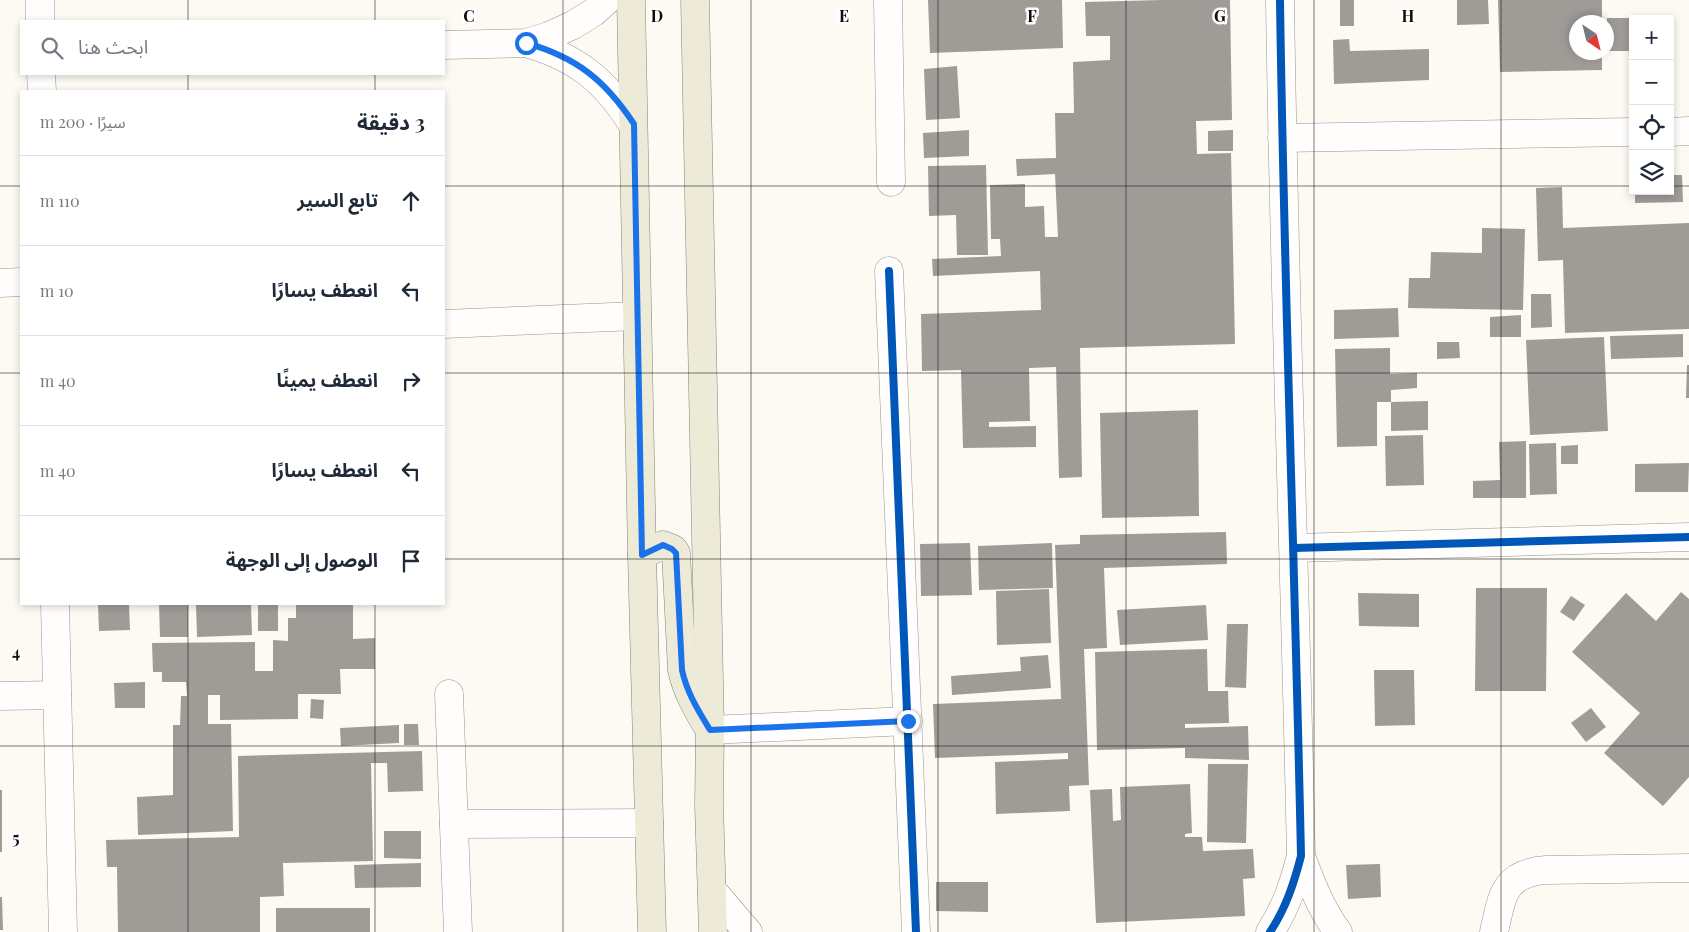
<!DOCTYPE html>
<html lang="ar">
<meta charset="utf-8">
<style>
:root{--surface:#fff;--page:#f2f2f3;--text:#1f2937;--muted:#747a83;--line:#e0e1e3}
body{margin:0;font-family:"Playfair Display","Noto Sans Arabic",serif;background:var(--page);color:var(--text);direction:rtl}
.controls{position:absolute;right:15px;top:15px;display:grid;overflow:hidden;border-radius:0px;box-shadow:0 2px 8px #0003}
.controls button{width:45px;height:45px;display:grid;place-items:center;padding:0;border:0;border-bottom:1px solid var(--line);background:var(--surface);color:var(--text);font:25px sans-serif}
.compass{position:absolute;left:1569px;top:15px;width:45px;height:45px;border-radius:50%;background:var(--surface);box-shadow:0 2px 8px #0003;rotate:145deg}
.stop{position:absolute;width:15px;height:15px;margin:-11px;border:4px solid #1a73e8;border-radius:50%;background:#fff}
.stop.end{background:#1a73e8;border-color:#fff;box-shadow:0 1px 5px #0008}
.list{margin:0;padding:0;list-style:none}
h2{display:flex;justify-content:space-between;align-items:center;height:65px;margin:0;padding:0 20px;font-size:21px}
h2 small{font-size:16px;font-weight:400;color:var(--muted)}
.list li{display:grid;grid-template-columns:32px 1fr auto;gap:15px;align-items:center;box-sizing:border-box;height:90px;padding:0 20px;border-top:1px solid var(--line)}
.list b{display:block;font-size:19px;white-space:nowrap}
.list em{font-size:16px;font-style:normal;color:var(--muted)}
.icon{flex:none;width:28px;height:28px;fill:none;stroke:currentColor;stroke-width:2;stroke-linecap:round;stroke-linejoin:round}
.map{position:relative;flex:none;width:1689px;height:932px;overflow:hidden;direction:ltr}
.search{position:absolute;background:var(--surface);box-shadow:0 2px 8px #0003;left:20px;top:20px;width:425px;height:55px;display:flex;align-items:center;gap:12px;box-sizing:border-box;padding:0 18px;border-radius:0px;color:var(--muted);font-size:19px}
.panel{position:absolute;background:var(--surface);box-shadow:0 2px 8px #0003;left:20px;top:90px;width:425px;height:515px;border-radius:0px;direction:rtl}
.map>svg:first-child{display:block}
</style>
<div class="map">
<svg width="1689" height="932" viewBox="0 0 1689 932">
<rect width="100%" height="100%" fill="#fcfaf2"/>
<g fill="#9f9c98">
<polygon points="928,0 1062,0 1063,48 930,53"/>
<polygon points="1162,0 1230,0 1232,120 1196,121 1197,154 1231,153 1235,344 1080,348 1082,477 1059,478 1056,367 1029,368 1030,421 989,422 989,427 1036,426 1036,447 963,448 961,370 922,371 921,314 1041,310 1040,271 933,276 932,259 1001,256 1000,239 991,239 990,185 1025,184 1025,207 1044,206 1045,237 1058,237 1055,174 1017,176 1016,159 1056,158 1055,113 1074,113 1073,62 1110,60 1110,36 1086,36 1085,2"/>
<rect x="1340" y="0" width="14" height="26"/>
<polygon points="1457,0 1488,0 1489,24 1457,25"/>
<polygon points="1498,0 1602,0 1602,22 1576,22 1576,52 1602,52 1602,70 1500,72"/>
<polygon points="1607,18 1633,18 1633,51 1606,51"/>
<polygon points="1349,39 1350,51 1429,49 1429,80 1334,84 1333,40"/>
<polygon points="957,66 960,118 926,120 924,69"/>
<polygon points="969,130 969,156 924,158 923,133"/>
<polygon points="1233,130 1233,151 1208,151 1208,131"/>
<polygon points="986,165 988,255 957,255 956,215 929,216 928,166"/>
<polygon points="1670,175 1682,175 1683,202 1635,203 1635,191 1670,191"/>
<polygon points="1562,187 1563,228 1689,223 1689,329 1565,333 1563,260 1538,261 1536,188"/>
<polygon points="1482,228 1525,229 1523,310 1408,308 1409,278 1430,278 1431,252 1482,253"/>
<polygon points="1531,294 1551,294 1552,327 1531,328"/>
<polygon points="1398,308 1399,337 1334,339 1334,310"/>
<polygon points="1521,315 1521,337 1490,337 1490,317"/>
<polygon points="1683,334 1683,357 1611,359 1610,336"/>
<polygon points="1604,337 1608,431 1530,435 1526,340"/>
<polygon points="1437,342 1459,342 1460,358 1437,359"/>
<polygon points="1390,348 1390,374 1417,373 1417,388 1391,390 1391,402 1377,402 1377,446 1337,447 1335,349"/>
<polygon points="1687,365 1689,365 1689,398 1686,398"/>
<polygon points="1428,401 1428,430 1391,431 1391,402"/>
<polygon points="1198,410 1199,516 1102,518 1100,413"/>
<polygon points="1423,435 1424,485 1386,486 1385,436"/>
<polygon points="1526,441 1526,498 1473,498 1473,481 1500,480 1499,442"/>
<polygon points="1556,443 1557,494 1530,495 1529,444"/>
<polygon points="1578,445 1578,464 1561,464 1561,446"/>
<polygon points="1689,463 1688,492 1635,492 1635,464"/>
<polygon points="1226,532 1227,564 1104,568 1107,648 1084,649 1089,785 1069,786 1070,811 996,814 995,762 1068,759 1068,753 935,758 933,704 1061,699 1055,545 1080,544 1080,535"/>
<polygon points="970,543 972,595 921,596 920,544"/>
<polygon points="1052,543 1053,588 979,590 978,546"/>
<polygon points="1476,588 1547,588 1546,691 1475,691"/>
<polygon points="1049,589 1051,643 997,645 996,591"/>
<polygon points="1681,592 1689,599 1689,777 1663,806 1604,753 1640,713 1572,652 1626,593 1656,621"/>
<polygon points="1358,593 1419,594 1419,627 1359,626"/>
<polygon points="1571,596 1585,605 1574,621 1560,612"/>
<polygon points="98,604 129,604 130,630 99,631"/>
<polygon points="159,604 188,604 188,637 160,637"/>
<polygon points="196,604 251,604 252,635 197,637"/>
<rect x="258" y="604" width="20" height="27"/>
<polygon points="296,604 353,604 353,639 375,638 375,669 340,669 341,694 298,694 298,719 220,720 220,695 208,695 208,724 231,724 233,831 138,835 137,797 173,795 173,725 180,725 181,696 187,696 186,682 162,682 162,672 153,672 152,643 255,642 255,671 273,671 273,640 288,641 288,618 296,618"/>
<polygon points="1206,605 1208,640 1120,645 1117,610"/>
<polygon points="1227,624 1248,624 1246,688 1225,687"/>
<polygon points="1207,649 1208,691 1228,691 1229,723 1185,724 1185,728 1248,726 1249,760 1185,758 1185,748 1097,750 1095,652"/>
<polygon points="1048,655 1051,688 952,695 951,676 1021,671 1020,657"/>
<polygon points="1374,670 1414,670 1415,725 1375,726"/>
<polygon points="145,682 145,708 115,708 114,683"/>
<polygon points="311,699 324,700 323,719 310,718"/>
<polygon points="1591,708 1606,727 1586,742 1571,723"/>
<polygon points="404,724 418,724 419,745 404,745"/>
<polygon points="399,725 399,743 341,746 340,728"/>
<polygon points="422,751 423,791 388,792 387,763 371,763 373,861 283,863 284,896 260,897 260,932 118,932 117,867 107,867 106,840 239,837 238,756"/>
<polygon points="1208,764 1248,764 1246,843 1207,842"/>
<polygon points="1190,784 1192,833 1185,834 1185,837 1202,837 1203,851 1253,849 1255,878 1243,879 1245,916 1096,923 1090,790 1112,789 1113,821 1121,820 1120,787"/>
<rect x="0" y="790" width="2" height="62"/>
<polygon points="384,831 421,831 421,859 384,858"/>
<polygon points="421,863 421,887 355,888 354,865"/>
<polygon points="1380,864 1381,897 1348,899 1346,865"/>
<polygon points="936,882 988,882 988,912 936,911"/>
<polygon points="0,897 2,897 3,930 0,930"/>
<rect x="276" y="908" width="94" height="24"/>
</g>
<g fill="none" stroke-linecap="round" stroke-linejoin="round">
<g stroke="#959491" stroke-width="29">
<g id="minor">
<polyline points="40,0 40,21"/>
<polyline points="888,0 891,182"/>
<path d="M526,43C576,57 605,80 633,125"/>
<polyline points="444,45 526,43 549,36 573,25 594,12 607,0"/>
<polyline points="41,74 42,91"/>
<polyline points="1670,132 1689,131"/>
<polyline points="1282,138 1633,132"/>
<polyline points="889,271 916,932"/>
<polyline points="0,283 21,282"/>
<polyline points="444,324 637,316"/>
<polyline points="1294,548 1689,537"/>
<polyline points="55,604 63,932"/>
<polyline points="449,694 458,932"/>
<polyline points="0,696 57,695"/>
<polyline points="710,730 908,721"/>
<polyline points="454,824 649,823"/>
<path d="M1301,856C1311,883 1321,909 1338,932"/>
<polyline points="712,890 748,932"/>
<path d="M1270,932C1286,908 1294,883 1301,856C1295,571 1284,285 1280,0"/>
<path d="M1494,932C1502,897 1503,873 1546,870L1689,868"/>
</g>
</g>
<g stroke="#82827e" stroke-width="29">
<g id="major">
<polyline points="631,0 642,555 652,932"/>
<polyline points="695,0 710,730 709,805 713,932"/>
<path d="M642,555L663,545L673,549L676,553L682,670C687,692 697,709 709,729"/>
</g>
</g>
<use href="#minor" stroke="#fffefd" stroke-width="28"/>
<use href="#major" stroke="#edead8" stroke-width="28"/>
<g stroke="#fff" stroke-width="11">
<g id="cycleway">
<polyline points="889,271 916,932"/>
<polyline points="1294,548 1689,537"/>
<path d="M1270,932C1286,908 1294,883 1301,856C1295,571 1284,285 1280,0"/>
</g>
</g>
<use href="#cycleway" stroke="#0057b8" stroke-width="8"/>
</g>
<g fill="none" stroke-linecap="round" stroke-linejoin="round">
<path stroke="#1a73e8" stroke-width="6" d="M526,43C576,57 605,80 634,124L642,555L663,545L672,549L676,553L682,670C687,693 698,710 710,730L908,721"/>
</g>
<path fill="none" stroke="#0e0e0e" stroke-width="1" stroke-opacity="0.55" d="M188,0V21M375,0V21M563,0V932M751,0V932M938,0V932M1126,0V932M1314,0V932M1501,0V932M188,74V91M375,74V91M0,186H21M444,186H1633M1670,186H1689M0,373H21M444,373H1689M0,559H21M444,559H1689M188,604V932M375,604V932M0,746H1689"/>
<g font-size="16" text-anchor="middle" font-weight="bold" fill="#0e0e0e" stroke="#fff" stroke-width="5" stroke-linejoin="round" paint-order="stroke">
<text x="469" y="22">C</text>
<text x="657" y="22">D</text>
<text x="844" y="22">E</text>
<text x="1032" y="22">F</text>
<text x="1220" y="22">G</text>
<text x="1408" y="22">H</text>
<text x="16" y="658">4</text>
<text x="16" y="844">5</text>
</g>
</svg>
<div class="controls">
<button>+</button>
<button>−</button>
<button><svg class="icon" aria-label="locate" viewBox="0 0 24 24"><circle cx="12" cy="12" r="6"/><path d="M12 2v4M12 18v4M2 12h4M18 12h4"/></svg></button>
<button><svg class="icon" aria-label="layers" viewBox="0 0 24 24"><path d="M12 4l9 5-9 5-9-5zM3 14l9 5 9-5"/></svg></button>
</div>
<svg class="compass" viewBox="-18 -18 36 36"><path d="M0-13l5 13h-10z" fill="#e53935"/><path d="M0 13l5-13h-10z" fill="#747a83"/></svg>
<div class="stop" style="left:526px;top:43px"></div>
<div class="stop end" style="left:908px;top:721px"></div>
<div class="search"><svg class="icon" aria-label="search" viewBox="0 0 24 24"><circle cx="10" cy="10" r="6"/><path d="M15 15l6 6"/></svg>ابحث هنا</div>
<section class="panel">
<h2>3 دقيقة<small>سيرًا · 200 m</small></h2>
<ul class="list">
<li><svg class="icon" aria-label="ahead" viewBox="0 0 24 24"><path d="M12 20V5M6 11l6-6 6 6"/></svg><div><b>تابع السير</b></div><em>110 m</em></li>
<li><svg class="icon" aria-label="left" viewBox="0 0 24 24"><path d="M17 20v-9H6M10 6l-5 5 5 5"/></svg><div><b>انعطف يسارًا</b></div><em>10 m</em></li>
<li><svg class="icon" aria-label="right" viewBox="0 0 24 24"><path d="M7 20v-9h11M14 6l5 5-5 5"/></svg><div><b>انعطف يمينًا</b></div><em>40 m</em></li>
<li><svg class="icon" aria-label="left" viewBox="0 0 24 24"><path d="M17 20v-9H6M10 6l-5 5 5 5"/></svg><div><b>انعطف يسارًا</b></div><em>40 m</em></li>
<li><svg class="icon" aria-label="arrive" viewBox="0 0 24 24"><path d="M6 21V4h12l-3 4 3 4H6"/></svg><div><b>الوصول إلى الوجهة</b></div></li>
</ul>
</section>
</div>
